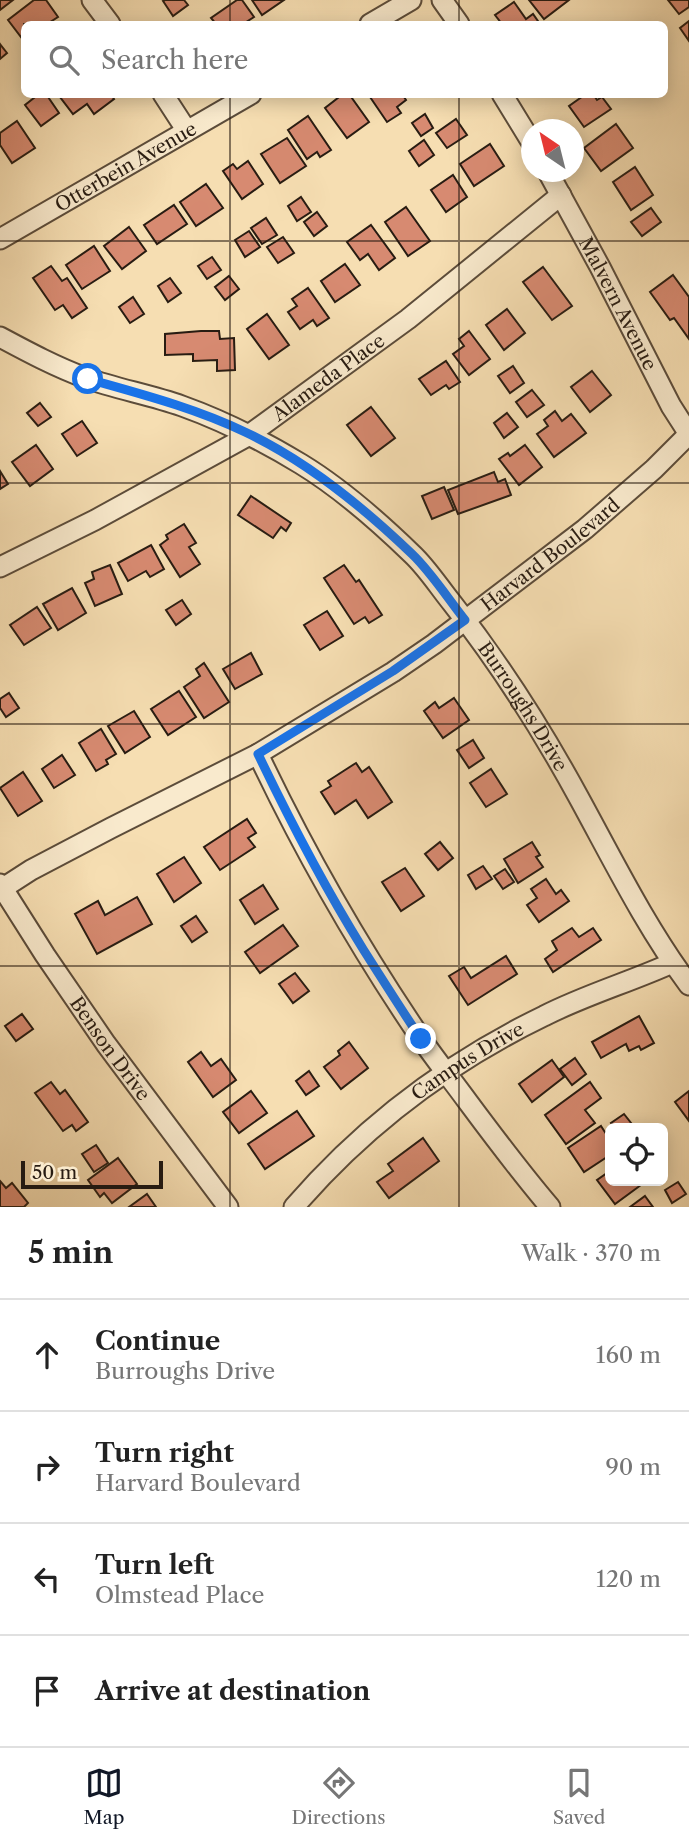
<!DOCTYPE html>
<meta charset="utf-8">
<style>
:root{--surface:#fff;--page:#f2f2f2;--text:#222;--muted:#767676;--line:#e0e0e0;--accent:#111827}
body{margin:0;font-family:"Libre Caslon Text",serif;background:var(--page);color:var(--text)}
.controls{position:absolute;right:21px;bottom:21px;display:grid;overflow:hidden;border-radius:10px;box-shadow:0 4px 18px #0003}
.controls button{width:63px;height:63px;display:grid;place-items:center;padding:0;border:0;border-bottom:2px solid var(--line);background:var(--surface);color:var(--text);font:35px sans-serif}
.compass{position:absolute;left:521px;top:119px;width:63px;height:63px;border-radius:50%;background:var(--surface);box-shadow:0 4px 18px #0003;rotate:325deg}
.scale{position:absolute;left:21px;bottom:18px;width:142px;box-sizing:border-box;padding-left:7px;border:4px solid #281c12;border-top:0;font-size:19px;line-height:24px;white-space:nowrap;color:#281c12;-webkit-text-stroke:5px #f9eacd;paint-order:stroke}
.stop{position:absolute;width:21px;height:21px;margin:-16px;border:5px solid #1a73e8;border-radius:50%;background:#fff}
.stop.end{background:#1a73e8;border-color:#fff;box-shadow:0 2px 7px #0008}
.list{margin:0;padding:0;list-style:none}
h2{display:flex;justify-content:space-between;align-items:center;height:91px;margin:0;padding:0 28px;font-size:30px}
h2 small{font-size:23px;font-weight:400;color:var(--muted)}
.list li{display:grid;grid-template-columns:46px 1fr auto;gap:21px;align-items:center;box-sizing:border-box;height:112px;padding:0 28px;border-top:2px solid var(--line)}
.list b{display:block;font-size:26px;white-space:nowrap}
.list p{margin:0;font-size:23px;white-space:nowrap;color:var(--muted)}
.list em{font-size:23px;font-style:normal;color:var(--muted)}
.icon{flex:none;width:38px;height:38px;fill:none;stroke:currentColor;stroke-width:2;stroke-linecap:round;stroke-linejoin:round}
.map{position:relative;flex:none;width:689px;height:1207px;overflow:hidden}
.search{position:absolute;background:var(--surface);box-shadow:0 4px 18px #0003;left:21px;right:21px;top:21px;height:77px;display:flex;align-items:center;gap:18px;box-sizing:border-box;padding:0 24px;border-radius:10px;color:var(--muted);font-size:26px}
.sheet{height:539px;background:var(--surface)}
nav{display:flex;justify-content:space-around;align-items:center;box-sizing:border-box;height:98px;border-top:2px solid var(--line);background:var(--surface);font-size:19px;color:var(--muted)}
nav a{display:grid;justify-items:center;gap:4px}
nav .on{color:var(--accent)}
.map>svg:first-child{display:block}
</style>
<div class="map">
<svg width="689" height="1207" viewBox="0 0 689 1207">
<rect width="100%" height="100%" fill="#f6deb2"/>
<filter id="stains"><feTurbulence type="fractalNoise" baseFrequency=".00286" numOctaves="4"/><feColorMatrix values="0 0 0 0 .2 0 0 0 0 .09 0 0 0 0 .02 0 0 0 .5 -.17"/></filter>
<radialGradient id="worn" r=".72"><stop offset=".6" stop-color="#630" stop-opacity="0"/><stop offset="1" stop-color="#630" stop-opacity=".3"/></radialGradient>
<g fill="#d78a71" stroke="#281c12" stroke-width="2">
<polygon points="0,0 13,0 0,10"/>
<polygon points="34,0 46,0 58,17 47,24 24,24 24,41 8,20"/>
<polygon points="165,0 184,0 188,5 173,16 163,1"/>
<polygon points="237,0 242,0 254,17 243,24 216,24 211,18"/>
<polygon points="252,0 284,0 262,15"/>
<polygon points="529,0 569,0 544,19"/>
<polygon points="668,0 689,0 689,7 679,14"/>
<polygon points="514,2 526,19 533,14 540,24 502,24 495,15"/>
<polygon points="689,21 689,41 680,28"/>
<polygon points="0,44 7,53 0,59"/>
<polygon points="39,94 46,94 59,113 41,126 25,105"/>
<polygon points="63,94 110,94 114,99 94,114 87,104 73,114 60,97"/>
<polygon points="343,94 349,94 369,122 347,138 325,108"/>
<polygon points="368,94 402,94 406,100 397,107 401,113 387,122"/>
<polygon points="586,94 593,94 597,100 602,97 611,109 584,127 569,106"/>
<polygon points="425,114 433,128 421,136 412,123"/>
<polygon points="308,116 331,150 320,157 317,152 307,159 288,130"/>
<polygon points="456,119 467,135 447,148 436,133"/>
<polygon points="17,121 35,148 12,163 0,145 0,133"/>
<polygon points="616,124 633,148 601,171 584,148"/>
<polygon points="287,138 306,166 280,183 261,154"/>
<polygon points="424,140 434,155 419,166 409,151"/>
<polygon points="490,144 504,166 474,186 460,164"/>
<polygon points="248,161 263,184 242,199 223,171 233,164 237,169"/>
<polygon points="635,167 653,195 631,210 613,182"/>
<polygon points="453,175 467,197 446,212 431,190"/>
<polygon points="206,184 223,208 196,226 180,202"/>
<polygon points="301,197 311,212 297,221 288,206"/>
<polygon points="174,205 187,224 157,244 144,225"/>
<polygon points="406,207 430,241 408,256 385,222"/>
<polygon points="651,208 661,222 642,236 631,222"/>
<polygon points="317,212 327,226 314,236 304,222"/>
<polygon points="266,218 277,235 262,244 251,228"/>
<polygon points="371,225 395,258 379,270 368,254 360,260 347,242"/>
<polygon points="129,227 146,251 122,269 104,246"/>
<polygon points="249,231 260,247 245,257 235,240"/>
<polygon points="283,237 294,253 278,263 267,247"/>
<polygon points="94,246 110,271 82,289 66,265"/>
<polygon points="212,257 221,270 207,279 198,266"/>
<polygon points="345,264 360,285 335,302 321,281"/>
<polygon points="51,266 62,281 67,278 87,308 72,318 63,305 55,310 33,278"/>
<polygon points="543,267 572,306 552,320 523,282"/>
<polygon points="673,275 689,297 689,339 674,318 670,320 650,292"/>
<polygon points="229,276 239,289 225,300 215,287"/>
<polygon points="170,278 181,293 168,302 158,286"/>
<polygon points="308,288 329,318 317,326 313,320 300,329 288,312 297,306 292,299"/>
<polygon points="133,297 144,314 130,323 119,307"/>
<polygon points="507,309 525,333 504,350 486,325"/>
<polygon points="267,314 289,345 269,359 247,329"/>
<polygon points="201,331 219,331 220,339 234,338 235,370 217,371 217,360 193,361 193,354 165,355 165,334"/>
<polygon points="469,331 490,359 469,375 453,354 464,346 459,339"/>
<polygon points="446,361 460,382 449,389 446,385 431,395 419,379"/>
<polygon points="513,366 524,383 510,393 498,376"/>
<polygon points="592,371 611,395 590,412 571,387"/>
<polygon points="532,390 544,405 527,417 516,402"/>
<polygon points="40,403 51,417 38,426 27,413"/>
<polygon points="371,407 395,438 371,456 347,425"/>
<polygon points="555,411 562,421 571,414 586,433 554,457 537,434 548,426 544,420"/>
<polygon points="507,413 518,427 504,438 494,423"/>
<polygon points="82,421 97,443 77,456 62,434"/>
<polygon points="36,445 53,469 30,486 12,462"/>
<polygon points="525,445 542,467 519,485 499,459 508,453 510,456"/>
<polygon points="0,471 8,484 0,489"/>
<polygon points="494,472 498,482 505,479 511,495 458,514 448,490"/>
<polygon points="444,487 454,510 432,519 422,496"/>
<polygon points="251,496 291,523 286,531 281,527 273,538 238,515"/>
<polygon points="184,524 196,543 189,547 200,564 180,577 160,545 168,539 166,535"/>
<polygon points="151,545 164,569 150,577 146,571 128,581 118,563"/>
<polygon points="110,565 122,594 95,606 85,583 94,579 92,572"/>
<polygon points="344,565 356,582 359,580 382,615 369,623 365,617 354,624 324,578"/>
<polygon points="72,588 86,613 58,630 43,604"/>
<polygon points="182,600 191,614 176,625 166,610"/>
<polygon points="37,607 51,628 24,645 10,625"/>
<polygon points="327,611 343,636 320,650 304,625"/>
<polygon points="251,653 262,674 235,689 223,669"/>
<polygon points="204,663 229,702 204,718 184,687 200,676 196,669"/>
<polygon points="179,691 196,717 168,735 151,709"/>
<polygon points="9,693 19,708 6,717 0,708 0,699"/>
<polygon points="454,698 469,720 443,738 424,711 435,702 439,708"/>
<polygon points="134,711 150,737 125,753 108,726"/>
<polygon points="101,729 116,754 106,760 108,764 96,771 79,743"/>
<polygon points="473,740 484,758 469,768 457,750"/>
<polygon points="62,755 75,775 54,788 42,769"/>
<polygon points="356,763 362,772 369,767 392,802 368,818 356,800 335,814 321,792 331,786 328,781"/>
<polygon points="491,769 507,794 486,807 470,783"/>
<polygon points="23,772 42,801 18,816 0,788"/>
<polygon points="247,819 256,833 248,838 255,847 220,870 204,847"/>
<polygon points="440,842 453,858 438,870 425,854"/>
<polygon points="532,842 540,855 536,857 543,867 518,883 504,859"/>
<polygon points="184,857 201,883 174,902 157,874"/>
<polygon points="483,866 492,879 476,889 468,875"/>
<polygon points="405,868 424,896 401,911 382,882"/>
<polygon points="505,869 514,882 503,889 494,876"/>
<polygon points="546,879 556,894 561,890 569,901 539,922 527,905 537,898 531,889"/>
<polygon points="263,885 278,909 255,924 240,900"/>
<polygon points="137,897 152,924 97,954 75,914 98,901 105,915"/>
<polygon points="196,916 207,932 192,942 181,926"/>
<polygon points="283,925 298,946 260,973 245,952"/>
<polygon points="572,928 579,937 593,928 601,940 553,972 545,959 557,950 552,941"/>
<polygon points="506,956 517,974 468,1005 449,976 464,967 471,978"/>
<polygon points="295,973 309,991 293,1003 279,984"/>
<polygon points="22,1014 33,1029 16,1041 5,1026"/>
<polygon points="639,1016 654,1043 641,1050 639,1046 629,1051 626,1044 601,1058 592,1042"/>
<polygon points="349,1042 368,1068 341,1089 324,1067 340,1055 338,1051"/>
<polygon points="201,1052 211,1066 221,1059 236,1080 213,1097 188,1062"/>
<polygon points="575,1058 586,1074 572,1085 560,1069"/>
<polygon points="552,1060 564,1077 532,1102 519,1084"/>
<polygon points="309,1071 319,1086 306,1095 296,1081"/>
<polygon points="51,1082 60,1094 65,1090 88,1122 76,1131 72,1125 63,1131 35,1093"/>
<polygon points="590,1082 601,1098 585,1110 595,1123 566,1144 545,1115"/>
<polygon points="251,1091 267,1113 239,1133 223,1112"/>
<polygon points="689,1091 689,1121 675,1102"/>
<polygon points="297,1111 314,1136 265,1169 248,1144"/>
<polygon points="624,1114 635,1128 615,1128 611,1123"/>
<polygon points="601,1126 610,1140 610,1155 584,1172 568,1148"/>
<polygon points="423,1138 439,1161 389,1198 377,1182 393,1171 388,1164"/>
<polygon points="96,1145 108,1163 94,1172 82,1154"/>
<polygon points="118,1158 137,1184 112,1203 104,1193 100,1197 88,1180"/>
<polygon points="610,1171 610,1181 637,1181 641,1185 615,1204 597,1180"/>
<polygon points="0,1181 6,1188 12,1183 28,1203 24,1207 0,1207"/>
<polygon points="678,1182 686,1194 672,1203 665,1190"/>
<polygon points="147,1194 156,1207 129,1207"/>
<polygon points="645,1196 653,1207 630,1207"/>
</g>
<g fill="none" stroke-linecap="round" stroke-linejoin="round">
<g stroke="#5c4c3a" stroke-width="23">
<g id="street">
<polyline points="92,0 110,24"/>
<polyline points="442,0 459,24"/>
<polyline points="370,24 411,0"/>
<polyline points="163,94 187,131"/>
<polyline points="502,94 532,143"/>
<path id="s1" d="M548,172L600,267L671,406L689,434"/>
<path id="s2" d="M0,239L251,94"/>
<path id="s3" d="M0,337C28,352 56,367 86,378C117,389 151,395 182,406C224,421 263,441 301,464C342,489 378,521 412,554C427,568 439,587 452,603C500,664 542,730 579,798C614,862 646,927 689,985"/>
<path id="s4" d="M0,567L95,520L246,437L408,319L561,195"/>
<path d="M258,754C305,853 359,947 420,1037C435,1059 452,1080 468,1102C494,1137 521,1173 550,1207"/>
<path id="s5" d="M0,884L45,955L106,1044L228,1207"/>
<path id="s6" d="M0,890L31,870L111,828L258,754L393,672L434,644L585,529L654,469L689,434"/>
<path id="s7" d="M294,1207C363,1127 449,1062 544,1016C585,995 630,982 672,963"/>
</g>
</g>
<use href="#street" stroke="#f9eacd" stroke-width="19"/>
</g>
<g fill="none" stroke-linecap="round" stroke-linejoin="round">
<path stroke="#1a73e8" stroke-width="9" d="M88,379C141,394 195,408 245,432C307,461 362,506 412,554C431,572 449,600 465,620L393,671L258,754C290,821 324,886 363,949C382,979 401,1009 421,1039"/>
</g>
<path fill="none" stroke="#281c12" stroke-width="2" stroke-opacity="0.55" d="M230,0V24M459,0V24M230,94V1207M459,94V1207M0,241H689M0,483H689M0,724H689M0,966H689"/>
<g text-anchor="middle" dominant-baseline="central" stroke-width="5" stroke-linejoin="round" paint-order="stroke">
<g font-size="19" fill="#281c12" stroke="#f9eacd">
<text stroke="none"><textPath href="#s2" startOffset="145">Otterbein Avenue</textPath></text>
<text stroke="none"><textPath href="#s1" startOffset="149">Malvern Avenue</textPath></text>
<text stroke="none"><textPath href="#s4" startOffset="380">Alameda Place</textPath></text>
<text stroke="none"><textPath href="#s6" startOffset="646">Harvard Boulevard</textPath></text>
<text stroke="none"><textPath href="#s3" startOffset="660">Burroughs Drive</textPath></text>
<text stroke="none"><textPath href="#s5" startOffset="198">Benson Drive</textPath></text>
<text stroke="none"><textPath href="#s7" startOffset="228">Campus Drive</textPath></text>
</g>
</g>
<rect width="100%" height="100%" filter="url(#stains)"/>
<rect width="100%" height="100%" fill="url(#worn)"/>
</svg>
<div class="controls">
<button><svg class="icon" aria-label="locate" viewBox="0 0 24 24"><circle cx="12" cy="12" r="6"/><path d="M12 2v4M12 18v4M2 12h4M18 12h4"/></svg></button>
</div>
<svg class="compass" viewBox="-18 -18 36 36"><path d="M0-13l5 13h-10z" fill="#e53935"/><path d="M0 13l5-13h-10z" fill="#767676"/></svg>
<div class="scale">50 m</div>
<div class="stop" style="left:88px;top:379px"></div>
<div class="stop end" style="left:421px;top:1039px"></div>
<div class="search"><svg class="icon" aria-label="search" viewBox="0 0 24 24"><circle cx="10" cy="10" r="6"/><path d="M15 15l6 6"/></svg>Search here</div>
</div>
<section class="sheet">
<h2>5 min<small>Walk · 370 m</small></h2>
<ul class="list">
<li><svg class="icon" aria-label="ahead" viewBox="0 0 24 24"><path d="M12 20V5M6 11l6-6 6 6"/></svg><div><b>Continue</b><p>Burroughs Drive</p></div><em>160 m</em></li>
<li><svg class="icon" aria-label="right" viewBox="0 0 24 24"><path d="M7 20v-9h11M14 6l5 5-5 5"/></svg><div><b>Turn right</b><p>Harvard Boulevard</p></div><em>90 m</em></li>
<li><svg class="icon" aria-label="left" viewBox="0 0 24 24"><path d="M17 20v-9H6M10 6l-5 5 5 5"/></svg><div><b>Turn left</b><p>Olmstead Place</p></div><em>120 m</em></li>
<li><svg class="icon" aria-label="arrive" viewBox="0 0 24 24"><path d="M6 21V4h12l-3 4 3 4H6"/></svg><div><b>Arrive at destination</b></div></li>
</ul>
</section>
<nav>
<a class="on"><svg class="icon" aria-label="map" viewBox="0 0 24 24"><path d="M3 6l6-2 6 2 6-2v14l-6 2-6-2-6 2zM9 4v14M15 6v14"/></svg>Map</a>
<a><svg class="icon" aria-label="directions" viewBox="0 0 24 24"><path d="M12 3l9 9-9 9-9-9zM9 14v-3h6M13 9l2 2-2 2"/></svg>Directions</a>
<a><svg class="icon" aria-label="saved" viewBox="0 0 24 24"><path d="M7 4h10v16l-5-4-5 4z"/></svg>Saved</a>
</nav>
